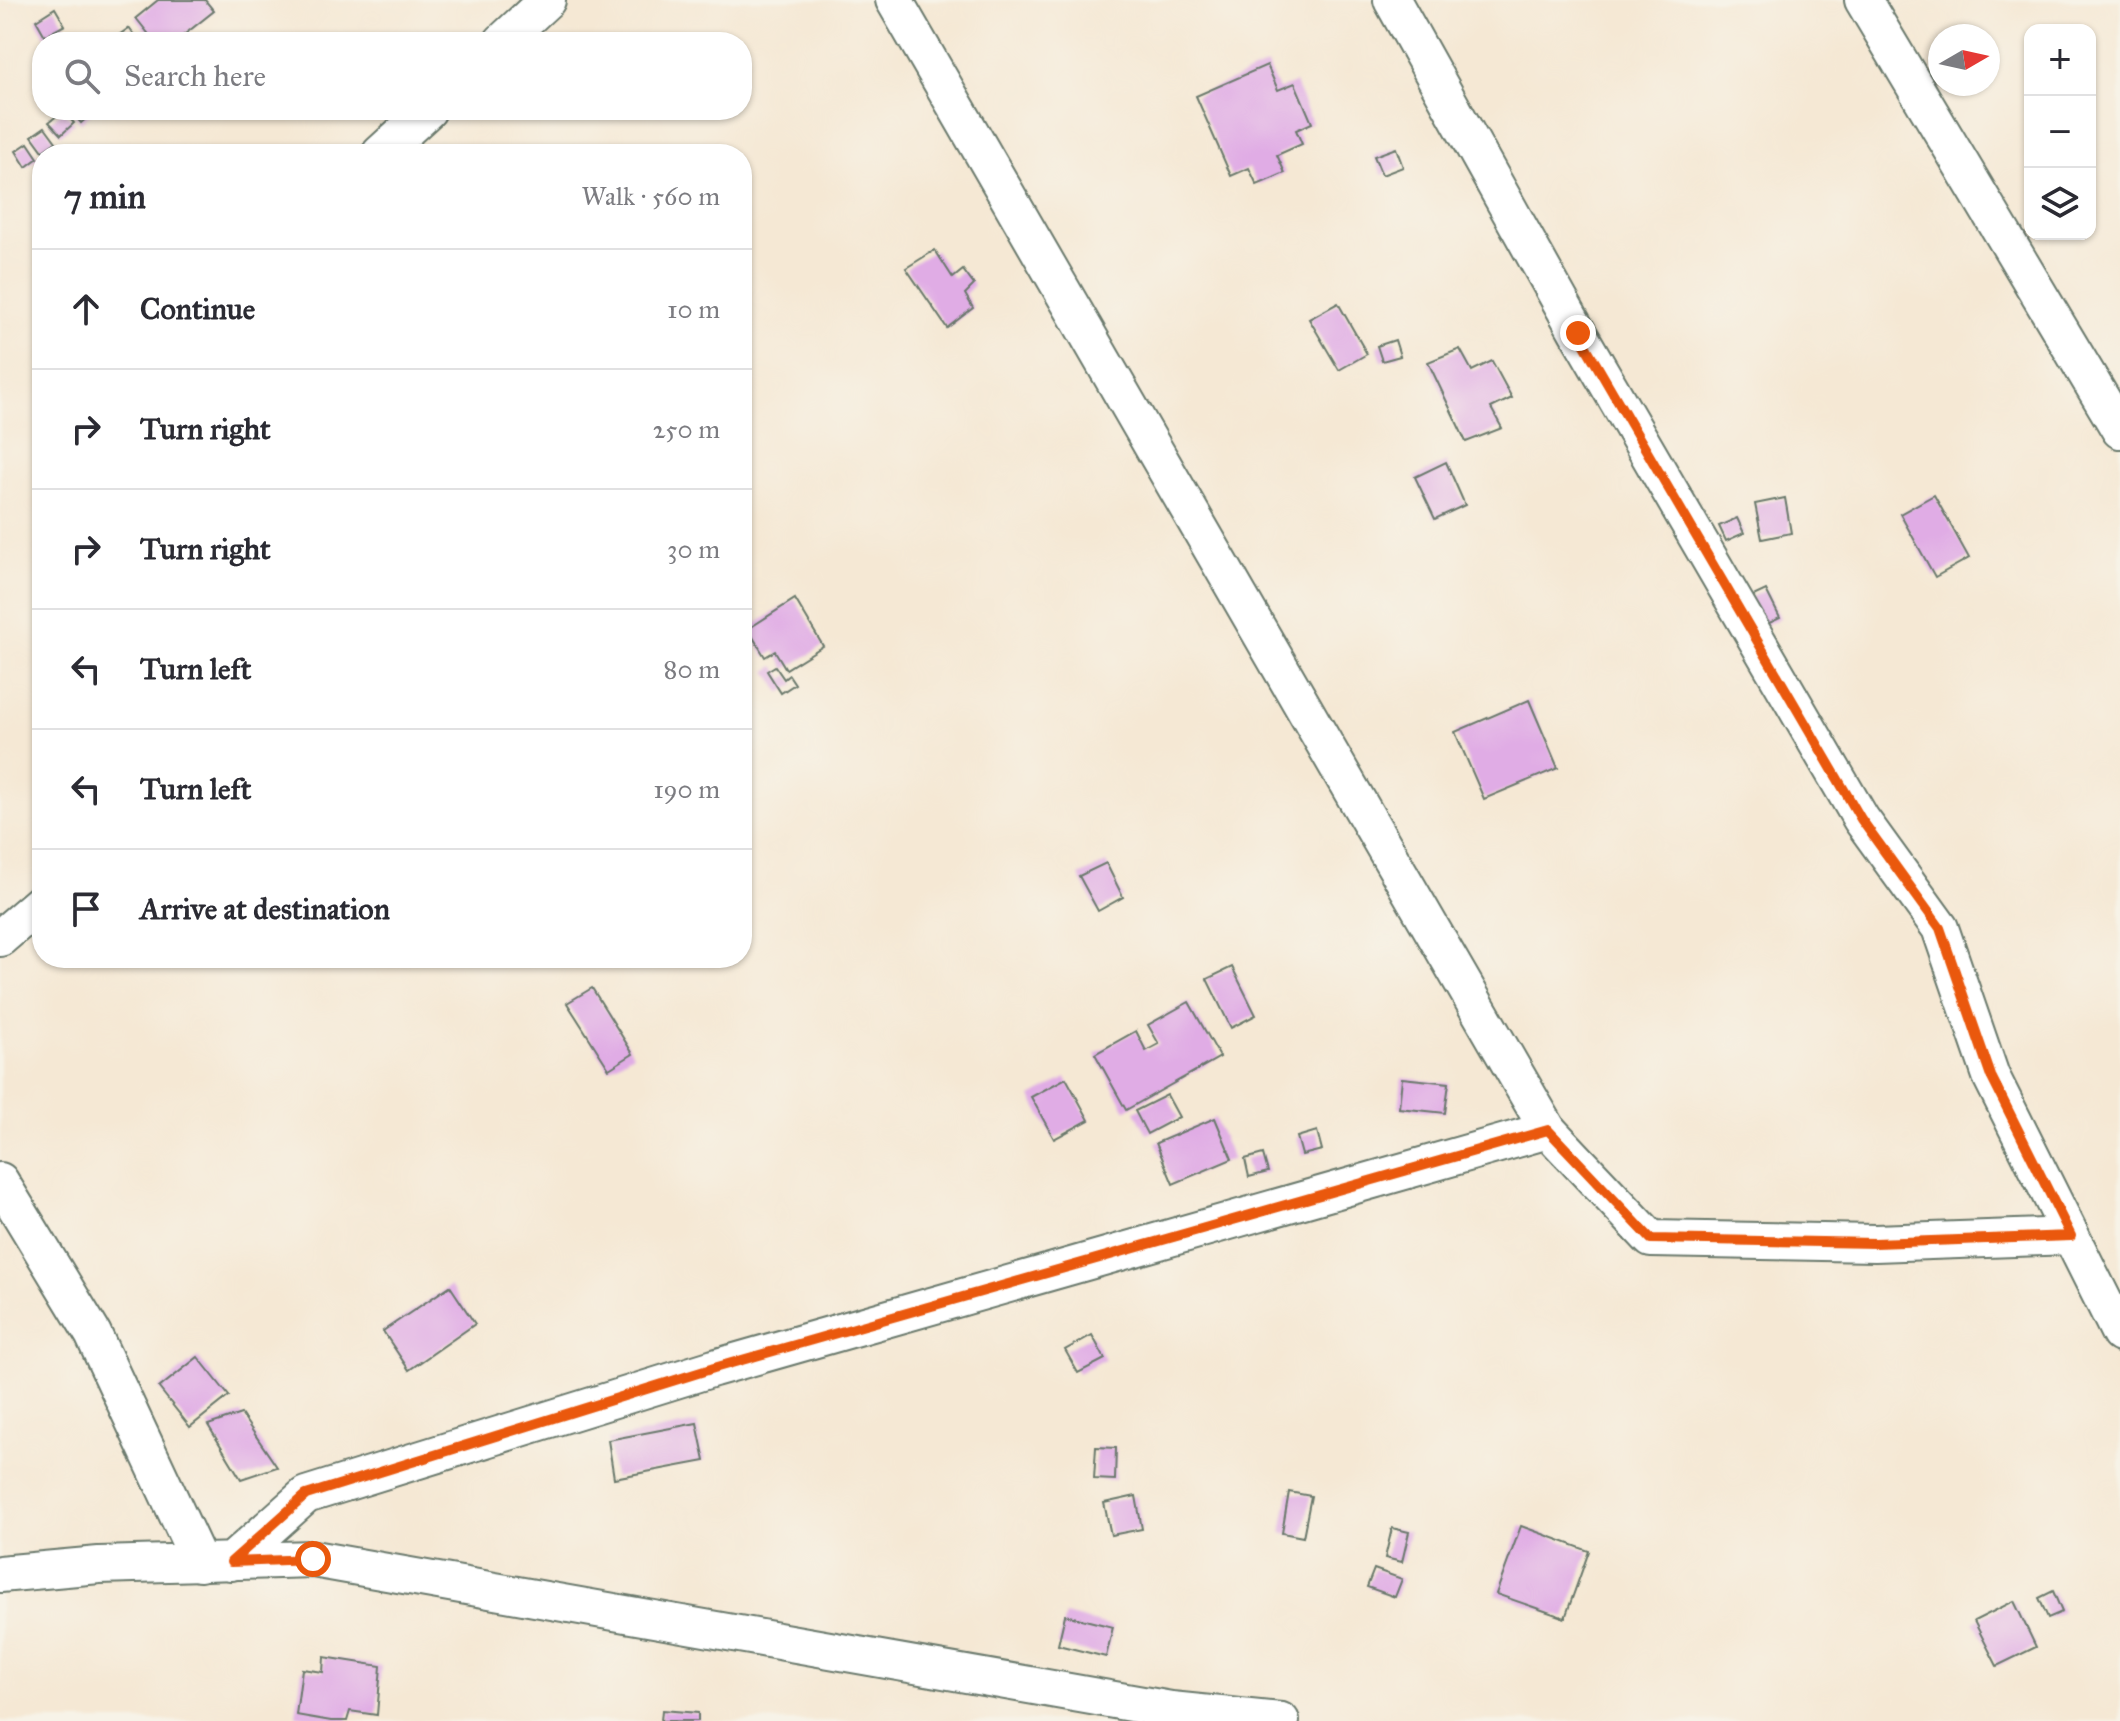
<!DOCTYPE html>
<meta charset="utf-8">
<style>
:root{--surface:#fff;--page:#f2f2f3;--text:#2b2b33;--muted:#7c7c81;--line:#e1e1e2}
body{margin:0;font-family:"IM FELL Great Primer",serif;background:var(--page);color:var(--text)}
.controls{position:absolute;right:24px;top:24px;display:grid;overflow:hidden;border-radius:16px;box-shadow:0 2px 6px #0004}
.controls button{width:72px;height:72px;display:grid;place-items:center;padding:0;border:0;border-bottom:2px solid var(--line);background:var(--surface);color:var(--text);font:40px sans-serif}
.compass{position:absolute;left:1928px;top:24px;width:72px;height:72px;border-radius:50%;background:var(--surface);box-shadow:0 2px 6px #0004;rotate:81deg}
.stop{position:absolute;width:24px;height:24px;margin:-18px;border:6px solid #ea580c;border-radius:50%;background:#fff}
.stop.end{background:#ea580c;border-color:#fff;box-shadow:0 2px 8px #0008}
.list{margin:0;padding:0;list-style:none}
h2{display:flex;justify-content:space-between;align-items:center;height:104px;margin:0;padding:0 32px;font-size:34px}
h2 small{font-size:26px;font-weight:400;color:var(--muted)}
.list li{display:grid;grid-template-columns:52px 1fr auto;gap:24px;align-items:center;box-sizing:border-box;height:120px;padding:0 32px;border-top:2px solid var(--line)}
.list b{display:block;font-size:30px;white-space:nowrap}
.list em{font-size:26px;font-style:normal;color:var(--muted)}
.icon{flex:none;width:44px;height:44px;fill:none;stroke:currentColor;stroke-width:2;stroke-linecap:round;stroke-linejoin:round}
.map{position:relative;flex:none;width:2120px;height:1721px;overflow:hidden}
.search{position:absolute;background:var(--surface);box-shadow:0 2px 6px #0004;left:32px;top:32px;width:720px;height:88px;display:flex;align-items:center;gap:20px;box-sizing:border-box;padding:0 28px;border-radius:32px;color:var(--muted);font-size:30px}
.panel{position:absolute;background:var(--surface);box-shadow:0 2px 6px #0004;left:32px;top:144px;width:720px;height:824px;border-radius:32px}
.map>svg:first-child{display:block}
</style>
<div class="map">
<svg width="2120" height="1721" viewBox="0 0 2120 1721">
<rect width="100%" height="100%" fill="#f7f3e8"/>
<filter id="ink" filterUnits="userSpaceOnUse"><feTurbulence type="fractalNoise" baseFrequency=".0125" numOctaves="2"/><feDisplacementMap in="SourceGraphic" scale="16" xChannelSelector="R" yChannelSelector="G"/><feConvolveMatrix kernelMatrix="1 2 1 2 8 2 1 2 1" color-interpolation-filters="sRGB"/></filter>
<filter id="wash" filterUnits="userSpaceOnUse"><feTurbulence type="fractalNoise" baseFrequency=".006" numOctaves="4" result="noise"/><feDisplacementMap in="SourceGraphic" scale="32" xChannelSelector="R" yChannelSelector="G"/><feGaussianBlur stdDeviation="1.8" result="paint"/><feColorMatrix in="noise" values="0 0 0 0 0 0 0 0 0 0 0 0 0 0 0 0 0 1.4 0 .05"/><feComposite in="paint" operator="in"/></filter>
<g filter="url(#wash)">
<rect width="100%" height="100%" fill="#f5e8d4"/>
<g id="blocks">
<g fill="#e0ace5">
<polygon points="158,0 205,0 214,11 175,42 155,42 136,18"/>
<polygon points="55,8 65,25 45,36 36,20"/>
<polygon points="129,28 139,42 109,42"/>
<polygon points="1267,65 1278,90 1295,83 1312,123 1296,130 1302,144 1277,155 1285,173 1257,185 1249,168 1231,176 1196,96"/>
<polygon points="70,110 87,110 91,114 81,123"/>
<polygon points="63,111 74,123 61,135 49,122"/>
<polygon points="45,127 56,142 43,151 32,136"/>
<polygon points="28,143 38,158 26,167 16,151"/>
<polygon points="1396,148 1403,167 1382,175 1374,156"/>
<polygon points="935,250 953,278 963,270 974,285 965,294 973,308 947,328 906,268"/>
<polygon points="1338,303 1367,354 1339,370 1309,319"/>
<polygon points="1395,340 1400,356 1382,361 1377,346"/>
<polygon points="1460,349 1472,371 1492,361 1512,398 1491,408 1502,428 1466,442 1428,362"/>
<polygon points="1446,462 1465,505 1435,519 1415,477"/>
<polygon points="1934,495 1969,558 1935,577 1900,514"/>
<polygon points="1785,498 1791,533 1762,539 1755,504"/>
<polygon points="1737,518 1744,533 1726,541 1719,526"/>
<polygon points="1766,590 1780,618 1763,626 1749,598"/>
<polygon points="795,599 823,646 786,669 775,651 765,657 748,629"/>
<polygon points="775,666 784,679 789,675 795,684 781,693 767,671"/>
<polygon points="1529,700 1558,768 1484,799 1455,732"/>
<polygon points="1106,863 1123,897 1098,911 1079,876"/>
<polygon points="1232,967 1256,1015 1231,1028 1207,979"/>
<polygon points="592,988 633,1054 609,1069 567,1003"/>
<polygon points="1189,1002 1220,1057 1126,1110 1095,1054 1136,1031 1146,1051 1159,1044 1148,1025"/>
<polygon points="1066,1078 1089,1120 1054,1139 1031,1097"/>
<polygon points="1402,1078 1449,1083 1445,1113 1399,1108"/>
<polygon points="1167,1095 1179,1117 1147,1134 1135,1111"/>
<polygon points="1215,1118 1232,1159 1173,1184 1156,1143"/>
<polygon points="1317,1131 1322,1150 1302,1155 1297,1137"/>
<polygon points="1263,1154 1268,1172 1249,1177 1245,1159"/>
<polygon points="450,1286 475,1324 409,1370 383,1331"/>
<polygon points="1092,1335 1105,1359 1078,1373 1065,1350"/>
<polygon points="198,1357 229,1396 190,1427 159,1388"/>
<polygon points="241,1414 277,1467 241,1479 208,1425"/>
<polygon points="697,1423 705,1461 614,1478 608,1440"/>
<polygon points="1096,1447 1116,1448 1115,1480 1094,1479"/>
<polygon points="1289,1492 1311,1496 1303,1537 1282,1533"/>
<polygon points="1136,1496 1142,1529 1111,1535 1104,1503"/>
<polygon points="1521,1526 1589,1551 1565,1618 1496,1594"/>
<polygon points="1392,1528 1409,1532 1402,1562 1385,1558"/>
<polygon points="1374,1569 1402,1579 1395,1597 1367,1587"/>
<polygon points="2053,1591 2062,1612 2048,1618 2039,1598"/>
<polygon points="2014,1601 2036,1647 1997,1666 1974,1621"/>
<polygon points="1065,1615 1113,1627 1106,1657 1058,1645"/>
<polygon points="324,1657 381,1666 377,1715 350,1711 347,1721 331,1721 296,1715 302,1669 323,1672"/>
<polygon points="662,1710 698,1713 698,1721 661,1721"/>
</g>
</g>
</g>
<g filter="url(#ink)">
<use href="#blocks" fill-opacity="0" stroke="#6a796c" stroke-width="2"/>
<g fill="none" stroke-linecap="round" stroke-linejoin="round">
<g stroke="#6a796c" stroke-width="40">
<g id="minor">
<polyline points="894,0 1548,1130 1651,1239 1875,1243 2071,1236"/>
<polyline points="1392,0 1578,333 1861,819 1940,928 1991,1076 2120,1334"/>
<polyline points="1863,0 2120,430"/>
<polyline points="502,42 547,0"/>
<polyline points="380,154 428,110"/>
<polyline points="0,938 42,902"/>
<polyline points="0,1181 93,1334 200,1563"/>
<polyline points="231,1562 306,1495 714,1368 1548,1130"/>
<polyline points="0,1574 99,1565 313,1559 1171,1710 1281,1721"/>
</g>
</g>
<use href="#minor" stroke="#fff" stroke-width="36"/>
</g>
</g>
<g fill="none" stroke-linecap="round" stroke-linejoin="round" filter="url(#ink)">
<polyline stroke="#ea580c" stroke-width="10" points="313,1559 231,1562 306,1495 714,1368 1548,1130 1651,1239 1875,1243 2071,1236 1991,1076 1940,928 1861,819 1578,333"/>
</g>
</svg>
<div class="controls">
<button>+</button>
<button>−</button>
<button><svg class="icon" aria-label="layers" viewBox="0 0 24 24"><path d="M12 4l9 5-9 5-9-5zM3 14l9 5 9-5"/></svg></button>
</div>
<svg class="compass" viewBox="-18 -18 36 36"><path d="M0-13l5 13h-10z" fill="#e53935"/><path d="M0 13l5-13h-10z" fill="#7c7c81"/></svg>
<div class="stop" style="left:313px;top:1559px"></div>
<div class="stop end" style="left:1578px;top:333px"></div>
<div class="search"><svg class="icon" aria-label="search" viewBox="0 0 24 24"><circle cx="10" cy="10" r="6"/><path d="M15 15l6 6"/></svg>Search here</div>
<section class="panel">
<h2>7 min<small>Walk · 560 m</small></h2>
<ul class="list">
<li><svg class="icon" aria-label="ahead" viewBox="0 0 24 24"><path d="M12 20V5M6 11l6-6 6 6"/></svg><div><b>Continue</b></div><em>10 m</em></li>
<li><svg class="icon" aria-label="right" viewBox="0 0 24 24"><path d="M7 20v-9h11M14 6l5 5-5 5"/></svg><div><b>Turn right</b></div><em>250 m</em></li>
<li><svg class="icon" aria-label="right" viewBox="0 0 24 24"><path d="M7 20v-9h11M14 6l5 5-5 5"/></svg><div><b>Turn right</b></div><em>30 m</em></li>
<li><svg class="icon" aria-label="left" viewBox="0 0 24 24"><path d="M17 20v-9H6M10 6l-5 5 5 5"/></svg><div><b>Turn left</b></div><em>80 m</em></li>
<li><svg class="icon" aria-label="left" viewBox="0 0 24 24"><path d="M17 20v-9H6M10 6l-5 5 5 5"/></svg><div><b>Turn left</b></div><em>190 m</em></li>
<li><svg class="icon" aria-label="arrive" viewBox="0 0 24 24"><path d="M6 21V4h12l-3 4 3 4H6"/></svg><div><b>Arrive at destination</b></div></li>
</ul>
</section>
</div>
